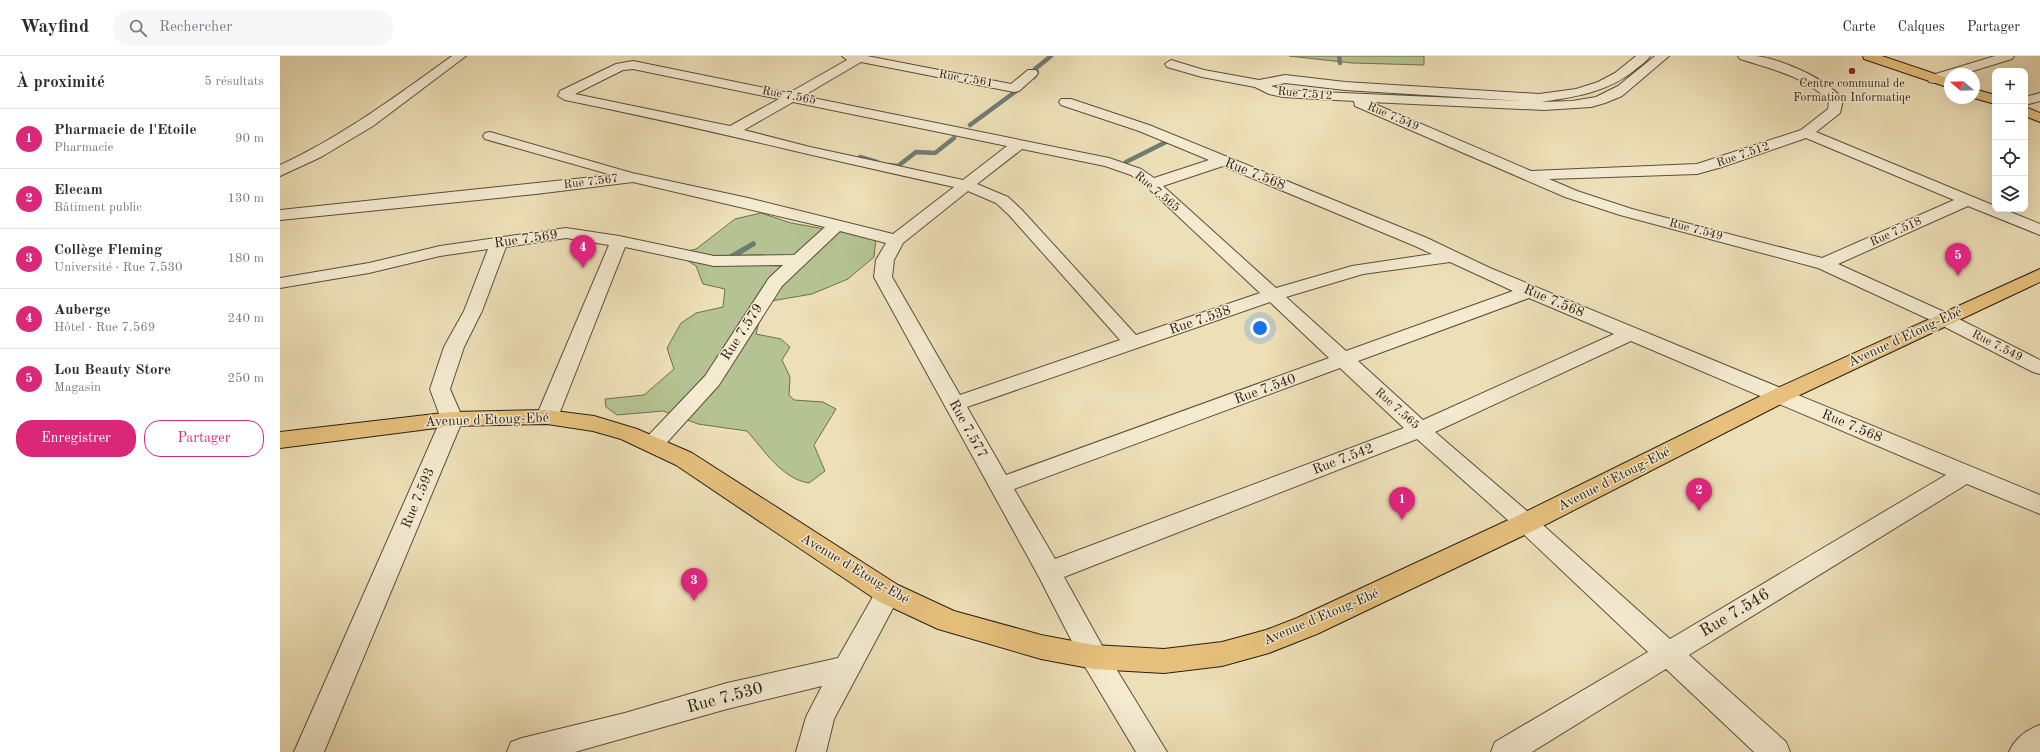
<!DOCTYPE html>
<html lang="fr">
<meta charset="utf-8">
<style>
:root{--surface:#fff;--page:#f7f7f7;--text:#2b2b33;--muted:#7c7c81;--line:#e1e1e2;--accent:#db2777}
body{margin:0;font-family:"Old Standard TT",serif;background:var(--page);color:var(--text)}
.controls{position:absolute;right:12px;top:12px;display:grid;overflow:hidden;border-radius:8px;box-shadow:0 4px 16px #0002}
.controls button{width:36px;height:36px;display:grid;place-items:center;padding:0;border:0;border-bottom:1px solid var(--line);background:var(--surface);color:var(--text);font:20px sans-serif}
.compass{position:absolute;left:1664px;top:12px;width:36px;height:36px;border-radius:50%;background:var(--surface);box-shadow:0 4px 16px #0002;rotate:289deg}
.you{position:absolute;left:980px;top:272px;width:14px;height:14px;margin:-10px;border:3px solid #fff;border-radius:50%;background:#1a73e8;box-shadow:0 0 0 6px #1a73e833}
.badge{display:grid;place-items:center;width:26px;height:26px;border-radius:50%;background:var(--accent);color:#fff;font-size:13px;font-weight:700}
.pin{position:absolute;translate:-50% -33px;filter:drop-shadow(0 1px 2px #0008)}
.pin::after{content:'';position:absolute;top:21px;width:14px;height:12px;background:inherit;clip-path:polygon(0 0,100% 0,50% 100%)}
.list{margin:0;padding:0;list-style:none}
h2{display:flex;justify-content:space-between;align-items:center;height:52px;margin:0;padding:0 16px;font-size:17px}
h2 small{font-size:13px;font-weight:400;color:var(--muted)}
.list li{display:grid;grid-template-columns:26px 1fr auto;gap:12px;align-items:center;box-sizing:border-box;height:60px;padding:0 16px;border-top:1px solid var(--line)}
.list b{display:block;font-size:15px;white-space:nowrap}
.list p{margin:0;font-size:13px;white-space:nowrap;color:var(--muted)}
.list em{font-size:13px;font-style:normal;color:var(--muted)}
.actions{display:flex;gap:8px;padding:12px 16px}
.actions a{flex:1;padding:9px 0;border:1px solid var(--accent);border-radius:16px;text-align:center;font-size:14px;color:var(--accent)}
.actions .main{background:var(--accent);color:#fff}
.icon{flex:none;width:22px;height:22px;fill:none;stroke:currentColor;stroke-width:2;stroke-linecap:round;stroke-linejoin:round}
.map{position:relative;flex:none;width:1760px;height:696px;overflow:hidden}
header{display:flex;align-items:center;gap:24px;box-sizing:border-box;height:56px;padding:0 20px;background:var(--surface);border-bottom:1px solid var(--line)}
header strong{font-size:19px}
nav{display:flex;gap:22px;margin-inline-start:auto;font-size:14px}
.search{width:280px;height:36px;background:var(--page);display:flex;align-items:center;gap:10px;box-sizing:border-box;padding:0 14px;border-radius:16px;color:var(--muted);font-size:15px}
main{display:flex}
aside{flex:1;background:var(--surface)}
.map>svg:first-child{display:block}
</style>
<header>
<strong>Wayfind</strong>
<div class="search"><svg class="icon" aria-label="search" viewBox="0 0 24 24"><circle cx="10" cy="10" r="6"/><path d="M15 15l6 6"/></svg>Rechercher</div>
<nav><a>Carte</a><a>Calques</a><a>Partager</a></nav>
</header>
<main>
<aside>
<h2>À proximité<small>5 résultats</small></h2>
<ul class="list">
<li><span class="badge">1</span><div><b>Pharmacie de l'Etoile</b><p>Pharmacie</p></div><em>90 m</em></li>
<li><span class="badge">2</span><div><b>Elecam</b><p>Bâtiment public</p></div><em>130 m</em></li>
<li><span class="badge">3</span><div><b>Collège Fleming</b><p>Université · Rue 7.530</p></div><em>180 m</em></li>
<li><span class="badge">4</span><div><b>Auberge</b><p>Hôtel · Rue 7.569</p></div><em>240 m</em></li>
<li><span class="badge">5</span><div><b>Lou Beauty Store</b><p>Magasin</p></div><em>250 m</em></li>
</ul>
<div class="actions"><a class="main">Enregistrer</a><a>Partager</a></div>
</aside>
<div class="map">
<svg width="1760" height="696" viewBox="0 0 1760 696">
<rect width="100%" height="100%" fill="#eddfb7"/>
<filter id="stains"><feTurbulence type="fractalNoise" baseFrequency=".005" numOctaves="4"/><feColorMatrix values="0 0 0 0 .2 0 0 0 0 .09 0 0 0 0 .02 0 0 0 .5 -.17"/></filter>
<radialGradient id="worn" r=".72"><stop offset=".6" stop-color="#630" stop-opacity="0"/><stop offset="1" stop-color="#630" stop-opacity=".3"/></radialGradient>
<g fill="#b5c291" stroke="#707052">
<polygon points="1009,0 1144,0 1144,9 1072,7"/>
<path d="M481,157L511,167L596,182L594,201L568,223L532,238L474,248L479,266L476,278L501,283L510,291L502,304L510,321L509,339L514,344L543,346L556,353L534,389L545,415L529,427C502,423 484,394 467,375L418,368L383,355L337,359L326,351L325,343L364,339L394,313L387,292L401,267L416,257L443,251L445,233L423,228L416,210L397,198L416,193L455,163Z"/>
</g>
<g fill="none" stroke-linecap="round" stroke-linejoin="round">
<g stroke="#6e7d74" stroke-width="4.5">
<polyline points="1059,0 1060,7"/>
<polyline points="754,21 757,16 755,13 771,0"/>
<polyline points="690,69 743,30"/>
<polyline points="580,101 597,106"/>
<polyline points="846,106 888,85"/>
<polyline points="609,109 618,110 636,96 655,97 674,82"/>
</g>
<polyline stroke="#6e7d74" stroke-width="5.5" points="446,204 473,188"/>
<g stroke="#5c4e3c" stroke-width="2">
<g id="minor">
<path d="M172,0H186L93,70L41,101L0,120V109C63,80 116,40 172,0Z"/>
<path d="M562,0H587L731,28L748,14H756L758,17L756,20L739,35L734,36L581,6L523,40L829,102L861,113L874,122L929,104L859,75L781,49L779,46L781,43H791L869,69L1147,182L1210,212L1760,439V458L1687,428L1409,599L1506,686L1510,696H1474L1386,613L1252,696H1211L1215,686L1368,596L1238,473L1137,383L784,521L824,593L887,696H856L804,609L759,521L594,221L596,204L606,187L560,175L502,230L439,329L381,393L373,396L365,393L362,388L365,383L425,320L489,222L503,209L434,210L345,191L278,361L275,366L267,368L259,366L256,361L329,189L286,182L226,191L202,255L184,291L170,333L183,363L44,696H14L161,363L150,333L164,291L184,255L208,193L160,200L89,217L0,232V222L89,207L160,190L286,172L339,180L434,200L514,199L545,171L353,126L256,138L0,164V154L332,119L205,83L203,80L205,77L210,76L352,117L468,142L613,178L674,131C544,103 415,70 285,44L278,40L280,35L336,8L353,5L509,37L567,4ZM353,13L499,43L450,70L295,38L343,14ZM513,46L727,90L683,124L530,91L464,74ZM742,93L825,110L851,119L867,131L980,237L856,279L741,153L728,141L697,128ZM943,110L1135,190L1152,198L1072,210L996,232L883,130ZM688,135L716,147L729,159L840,284L680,339L612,221L614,204L623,187ZM1170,206L1233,235L1066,295L1006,241L1083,218ZM1249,242L1334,278L1143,364L1078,305ZM990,246L1049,302L726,419L687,351ZM1351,285L1666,419L1390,583L1254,461L1155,376ZM1060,312L1124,372L775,503L734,433Z"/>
<path d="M1356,0H1370C1367,5 1361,9 1356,13C1329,36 1295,41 1261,46L1292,45L1316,41L1338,30L1375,0H1389L1342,40L1325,47L1311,51L1264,54L1090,46L1251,115L1417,108L1521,74L1548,53L1549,45C1525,20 1491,13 1460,3L1458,0C1464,0 1470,0 1476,0C1501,3 1548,23 1563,44L1560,57L1536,76L1715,150V153H1723L1760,168V179L1688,150L1558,208L1671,259L1760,304V318L1753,316L1657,267L1538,212L1340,159L1285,141L1075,50L1074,45L1003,41L989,38L975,31L922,21L887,11L885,8L891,4L924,14L979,24L1005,19L1065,26L1259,38L1296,33L1318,26L1335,17ZM1005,27L1065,34L1242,45L1019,35L1000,33L991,30ZM1526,82L1674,144L1542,202L1352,153L1297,135L1269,123L1417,118L1442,111Z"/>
<polygon points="1715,0 1734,0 1732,3 1683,18 1670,18 1670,22 1654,27 1649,26 1648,23 1649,20"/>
<polygon points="1760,37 1760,45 1745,49 1745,41"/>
<polygon points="608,527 617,530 621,537 554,663 546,696 516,696 526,661 542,630 447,653 295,696 227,696 231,686 242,682 345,657 447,627 558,602 599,530"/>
<path d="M1760,669V696H1729C1735,682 1746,674 1760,669Z"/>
</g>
</g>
<g stroke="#2b1e13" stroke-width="2">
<g id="primary">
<polygon points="1583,0 1602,0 1670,23 1670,32 1584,3"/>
<polygon points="1694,33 1715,39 1715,48 1694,42"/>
<polygon points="1745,51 1760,57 1760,66 1745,60"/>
<polygon points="1760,213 1760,226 1509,344 1255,474 1037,578 989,597 942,610 884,617 814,613 761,603 658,573 598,545 396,409 341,383 313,375 267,368 172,370 0,392 0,376 172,356 267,354 314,360 357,373 412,397 618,529 674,555 761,579 814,589 884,593 942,586 986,574 1017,562 1237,460 1493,334"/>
</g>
</g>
<use href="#minor" fill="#f3ead0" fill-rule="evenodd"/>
<use href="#primary" fill="#e6c07c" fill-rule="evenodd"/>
</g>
<circle fill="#8f2418" stroke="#f3ead0" stroke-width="1.5" cx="1572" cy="15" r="4"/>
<g text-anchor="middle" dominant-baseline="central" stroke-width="3" stroke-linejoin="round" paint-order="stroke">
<g font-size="12" fill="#2b1e13" stroke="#f3ead0">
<text transform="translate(686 23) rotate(10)">Rue 7.561</text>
<text transform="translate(1025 38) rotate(5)">Rue 7.512</text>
<text transform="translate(509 40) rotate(11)">Rue 7.565</text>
<text transform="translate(1113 61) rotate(23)">Rue 7.549</text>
<text transform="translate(1463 99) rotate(-19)">Rue 7.512</text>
<text transform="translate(311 126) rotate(-7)">Rue 7.567</text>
<text transform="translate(877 136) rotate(40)">Rue 7.565</text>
<text transform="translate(1416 174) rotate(15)">Rue 7.549</text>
<text transform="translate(1616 176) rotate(-24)">Rue 7.518</text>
<text transform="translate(1717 290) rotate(27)">Rue 7.549</text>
<text transform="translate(1117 353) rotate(42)">Rue 7.565</text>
</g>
<g font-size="12" fill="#2b1e13" stroke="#f3ead0">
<text x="1572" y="28">Centre communal de<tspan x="1572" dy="14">Formation Informatiqe</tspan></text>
</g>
<g font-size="14" fill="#2b1e13" stroke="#f3ead0">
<text transform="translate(975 118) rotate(22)">Rue 7.568</text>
<text transform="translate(246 183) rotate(-8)">Rue 7.569</text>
<text transform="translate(1274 245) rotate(23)">Rue 7.568</text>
<text transform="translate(920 264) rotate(-19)">Rue 7.538</text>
<text transform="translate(462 276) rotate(-57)">Rue 7.579</text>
<text transform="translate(1625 281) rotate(-25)">Avenue d'Etoug-Ebé</text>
<text transform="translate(985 333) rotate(-20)">Rue 7.540</text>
<text transform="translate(207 364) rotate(-2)">Avenue d'Etoug-Ebé</text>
<text transform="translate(1572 370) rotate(23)">Rue 7.568</text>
<text transform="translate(688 373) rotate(61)">Rue 7.577</text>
<text transform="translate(1063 403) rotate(-21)">Rue 7.542</text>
<text transform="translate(1334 423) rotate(-27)">Avenue d'Etoug-Ebé</text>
<text transform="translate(138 442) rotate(-67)">Rue 7.593</text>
<text transform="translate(575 513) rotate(31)">Avenue d'Etoug-Ebé</text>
<text transform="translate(1041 561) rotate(-23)">Avenue d'Etoug-Ebé</text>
</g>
<g font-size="17" fill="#2b1e13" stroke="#f3ead0">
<text transform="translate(1455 557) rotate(-31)">Rue 7.546</text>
<text transform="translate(445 642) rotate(-15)">Rue 7.530</text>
</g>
</g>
<rect width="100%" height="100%" filter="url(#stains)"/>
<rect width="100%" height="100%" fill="url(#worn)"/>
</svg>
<div class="controls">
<button>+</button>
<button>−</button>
<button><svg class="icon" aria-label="locate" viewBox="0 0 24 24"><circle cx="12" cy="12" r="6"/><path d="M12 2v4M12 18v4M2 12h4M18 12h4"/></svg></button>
<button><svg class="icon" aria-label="layers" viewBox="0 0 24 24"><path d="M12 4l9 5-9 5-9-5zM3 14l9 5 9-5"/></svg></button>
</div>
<svg class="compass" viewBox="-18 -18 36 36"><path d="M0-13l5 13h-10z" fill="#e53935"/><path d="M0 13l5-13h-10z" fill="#7c7c81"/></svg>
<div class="you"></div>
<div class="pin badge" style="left:1122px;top:464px">1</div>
<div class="pin badge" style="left:1419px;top:455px">2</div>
<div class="pin badge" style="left:414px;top:545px">3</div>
<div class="pin badge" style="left:303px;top:212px">4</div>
<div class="pin badge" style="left:1678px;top:220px">5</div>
</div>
</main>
